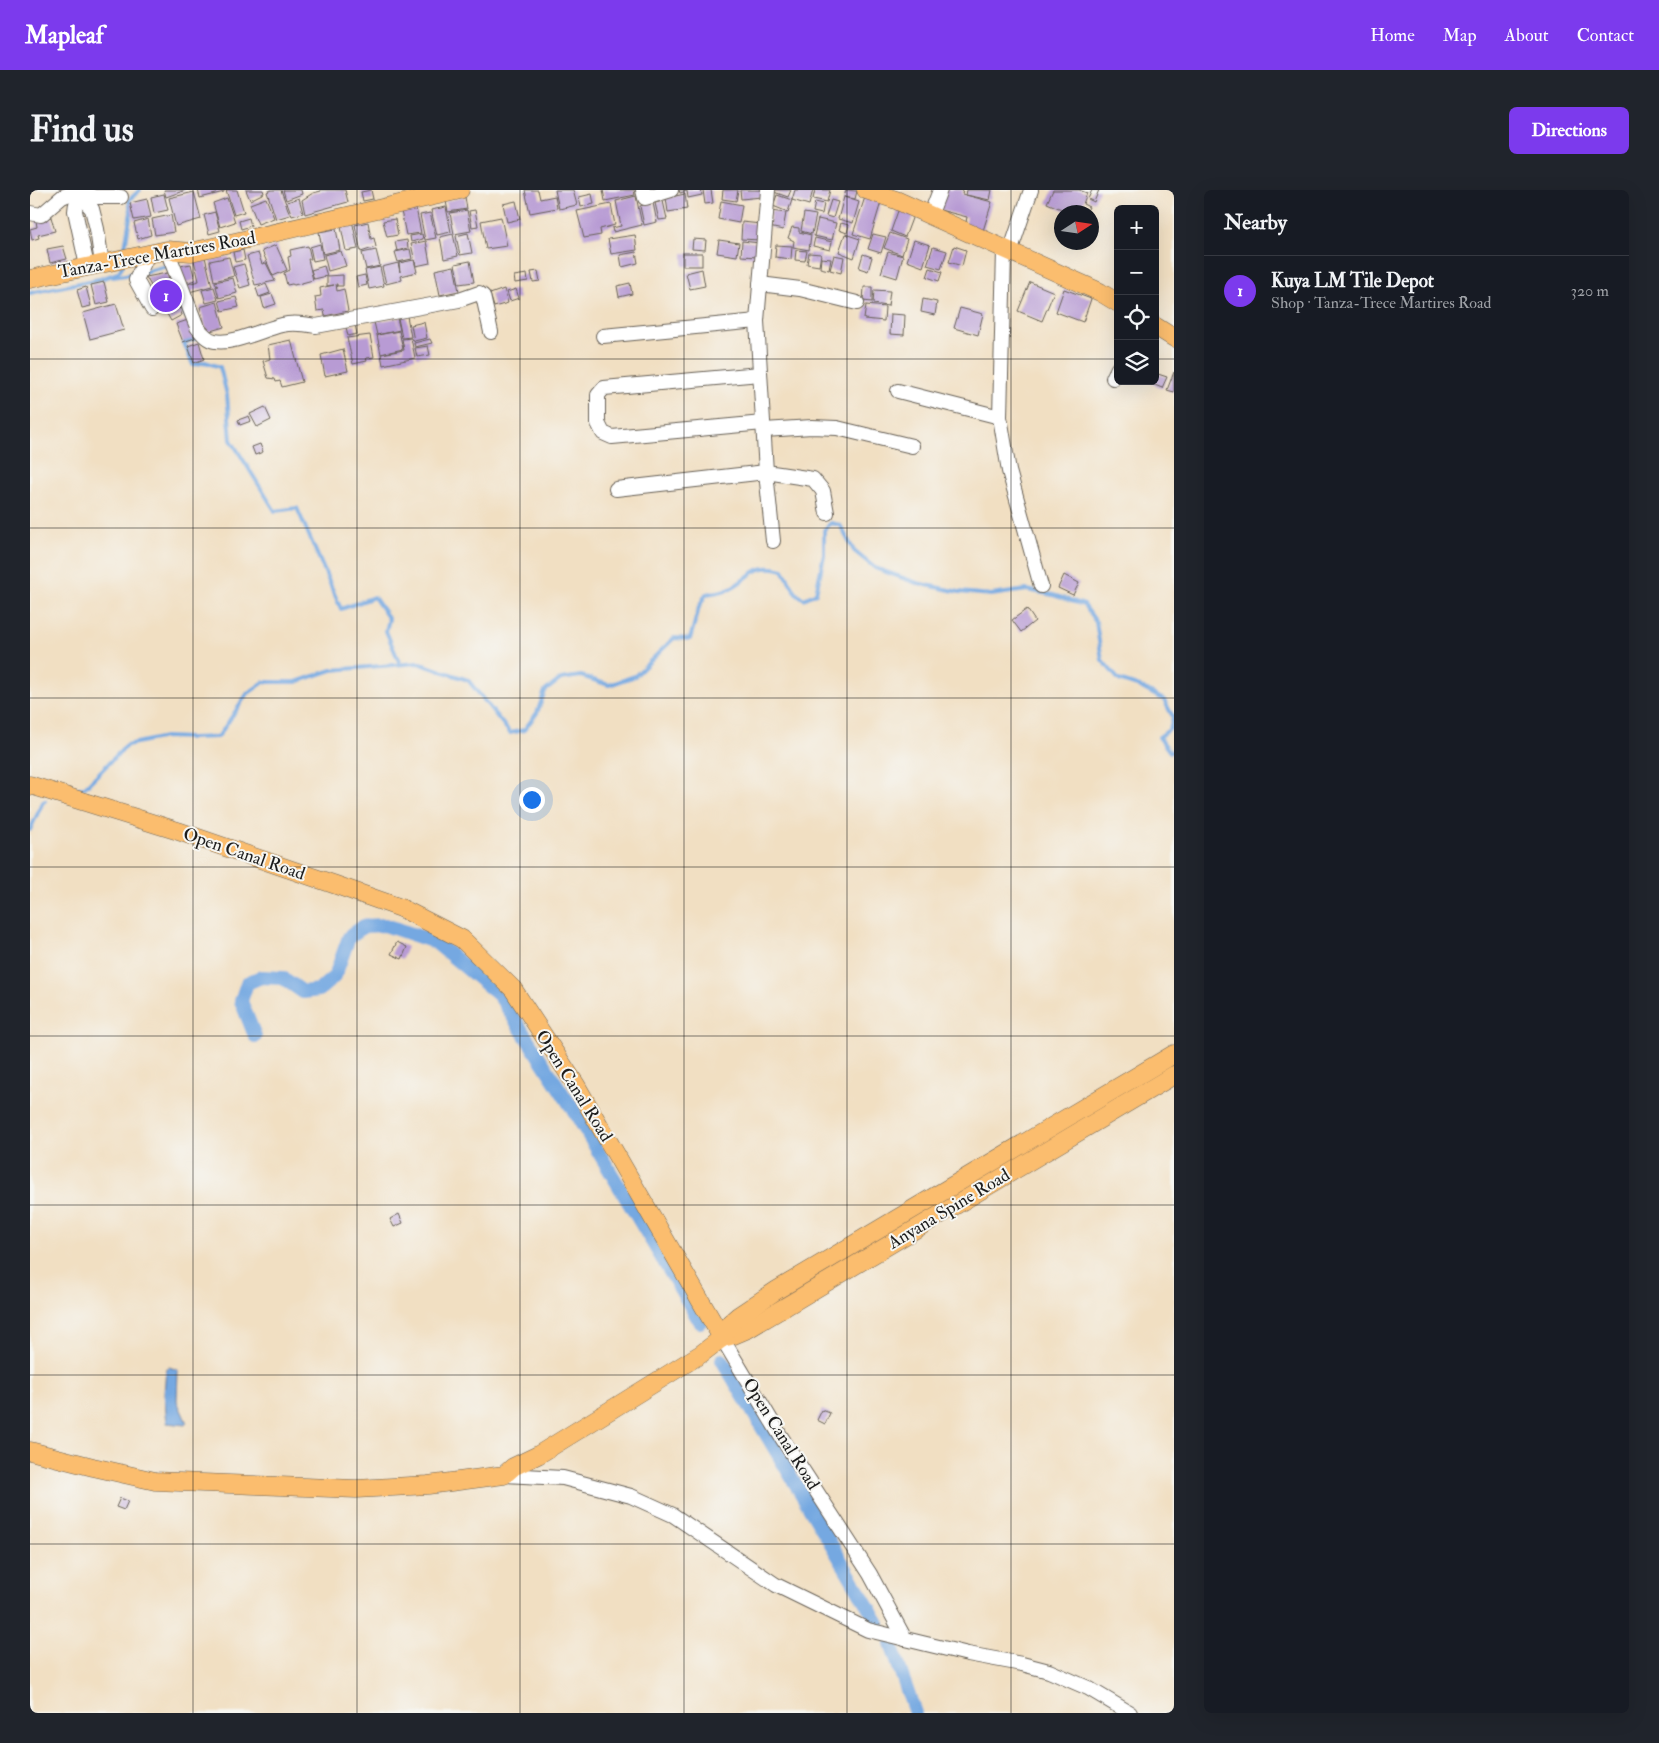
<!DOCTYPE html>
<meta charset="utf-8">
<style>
:root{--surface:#171b24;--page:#20242c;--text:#f1f3f6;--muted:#9ea1a6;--line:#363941;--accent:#7c3aed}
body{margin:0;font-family:"IM FELL Double Pica",serif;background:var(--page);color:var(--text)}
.controls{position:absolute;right:15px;top:15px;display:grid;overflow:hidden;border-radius:8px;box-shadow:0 5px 20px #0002}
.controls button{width:45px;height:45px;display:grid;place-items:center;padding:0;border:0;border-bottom:1px solid var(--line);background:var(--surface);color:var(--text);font:25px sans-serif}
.compass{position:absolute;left:1024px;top:15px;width:45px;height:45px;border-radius:50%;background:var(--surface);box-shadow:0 5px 20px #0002;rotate:78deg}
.you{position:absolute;left:501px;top:609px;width:18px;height:18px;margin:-12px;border:4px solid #fff;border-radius:50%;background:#1a73e8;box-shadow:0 0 0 8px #1a73e833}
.badge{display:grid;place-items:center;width:32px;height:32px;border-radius:50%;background:var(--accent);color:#fff;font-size:16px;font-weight:700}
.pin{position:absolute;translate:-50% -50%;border:2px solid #fff;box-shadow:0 1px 5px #0006}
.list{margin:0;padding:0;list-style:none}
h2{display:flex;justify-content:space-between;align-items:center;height:65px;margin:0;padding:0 20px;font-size:21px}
h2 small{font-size:16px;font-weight:400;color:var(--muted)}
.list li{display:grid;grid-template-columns:32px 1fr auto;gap:15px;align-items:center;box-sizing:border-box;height:70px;padding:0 20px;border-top:1px solid var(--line)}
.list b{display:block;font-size:19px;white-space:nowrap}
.list p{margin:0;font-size:16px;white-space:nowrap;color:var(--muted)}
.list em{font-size:16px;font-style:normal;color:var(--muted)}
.icon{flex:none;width:28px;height:28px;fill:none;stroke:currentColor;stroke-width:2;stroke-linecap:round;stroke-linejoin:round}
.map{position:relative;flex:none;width:1144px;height:1523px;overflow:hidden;border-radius:8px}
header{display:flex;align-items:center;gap:30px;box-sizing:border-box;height:70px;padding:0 25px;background:var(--accent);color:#fff}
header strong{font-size:24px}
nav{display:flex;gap:28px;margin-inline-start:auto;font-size:18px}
.intro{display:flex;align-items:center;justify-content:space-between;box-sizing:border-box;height:120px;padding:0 30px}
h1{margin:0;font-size:35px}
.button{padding:12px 22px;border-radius:8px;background:var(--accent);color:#fff;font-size:18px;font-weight:700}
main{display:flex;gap:30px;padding:0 30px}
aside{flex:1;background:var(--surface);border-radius:8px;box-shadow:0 5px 20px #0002}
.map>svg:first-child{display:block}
</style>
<header>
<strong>Mapleaf</strong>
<nav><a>Home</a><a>Map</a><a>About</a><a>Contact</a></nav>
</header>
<div class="intro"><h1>Find us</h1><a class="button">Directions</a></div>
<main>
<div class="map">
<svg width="1144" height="1523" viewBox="0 0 1144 1523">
<rect width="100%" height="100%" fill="#f6f6f2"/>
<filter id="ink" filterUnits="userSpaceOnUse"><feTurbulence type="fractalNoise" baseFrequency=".02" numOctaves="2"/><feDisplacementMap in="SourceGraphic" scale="10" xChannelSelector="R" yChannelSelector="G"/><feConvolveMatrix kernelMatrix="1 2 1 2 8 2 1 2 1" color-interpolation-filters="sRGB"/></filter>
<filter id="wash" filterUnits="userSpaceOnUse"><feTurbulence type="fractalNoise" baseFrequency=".0096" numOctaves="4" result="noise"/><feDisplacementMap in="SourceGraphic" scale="20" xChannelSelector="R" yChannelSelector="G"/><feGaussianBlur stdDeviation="1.12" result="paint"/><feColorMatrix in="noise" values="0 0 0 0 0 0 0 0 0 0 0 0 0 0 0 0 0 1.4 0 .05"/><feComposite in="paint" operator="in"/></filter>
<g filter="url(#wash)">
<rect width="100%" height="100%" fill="#f1dfc2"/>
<polygon fill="#74a8e1" stroke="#48627e" points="139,1177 148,1180 147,1211 157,1233 155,1235 137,1233 134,1203 136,1179"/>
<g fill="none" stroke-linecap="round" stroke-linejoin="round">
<g stroke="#74a8e1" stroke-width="4">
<polyline points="94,63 101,22 99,10 110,0"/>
<polyline points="114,82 137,76 138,77"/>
<polyline points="83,87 101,84"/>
<polyline points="73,88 88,83 93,75"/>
<polyline points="0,103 74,88"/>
<polyline points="150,112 156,126"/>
<polyline points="165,143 167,148 154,153 163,175 175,172 190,177 197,205 201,250 245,321 267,318 311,419 344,407 359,429 356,441 370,474"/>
<path d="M47,599L55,597L97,555L135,547L161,548L188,547L217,504L234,492H266L302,480L388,473L438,490L480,543L494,540L507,523L515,501L531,489L551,486L579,495L605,486L644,448L660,449L669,417L676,404C683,403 690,402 696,400C720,391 722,371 753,380L766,403L774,409L786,403L794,365V340L801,333L810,335L824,361L845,378L887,393L929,402L961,405L997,400L1023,405L1054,415L1066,432L1072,470L1089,490L1110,497L1134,510L1143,527L1140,539L1129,547L1140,562H1144"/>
<polyline points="0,640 13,612 15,611"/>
</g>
<g stroke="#74a8e1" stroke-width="14">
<polyline points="225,846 211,811 217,793 231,787 253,788 273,802 289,800 305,786 319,747 334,736 355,735 405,752 469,805 544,921 670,1132"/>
<polyline points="692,1170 848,1433"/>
<polyline points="861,1454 885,1523"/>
</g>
</g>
<g id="blocks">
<g fill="#b89bd4">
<polygon points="134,0 156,0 136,7"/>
<polygon points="168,0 194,0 194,2 170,8"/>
<polygon points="196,0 207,0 214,22 204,25"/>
<polygon points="216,0 233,0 234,3 220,10"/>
<polygon points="241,0 251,0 260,25 246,29 237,2"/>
<polygon points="253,0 271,0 272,4 256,10"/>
<polygon points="291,0 315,0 318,12 275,24 272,10 283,3 291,1"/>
<polygon points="341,0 343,9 333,11 331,2"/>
<polygon points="495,0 508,0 510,9 525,6 527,18 500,23"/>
<polygon points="525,0 543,0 547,15 529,19"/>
<polygon points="573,0 604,0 605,5 575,11"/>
<polygon points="649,0 671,0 672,5 658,8 657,1 650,3"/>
<polygon points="673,0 681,0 683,13 675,14"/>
<polygon points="693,0 708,0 706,11 692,9"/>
<polygon points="710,0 732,0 732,7 711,9"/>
<polygon points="745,0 761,0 758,7 744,2"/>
<polygon points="765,0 783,0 779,15 762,10"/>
<polygon points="785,0 800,0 797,12 783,9"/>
<polygon points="816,0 827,1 825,9 814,7"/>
<polygon points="916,0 933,0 932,4 962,12 952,44 935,37 937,27 910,20"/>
<polygon points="937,0 962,0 960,10 936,5"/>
<polygon points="1023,0 1049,0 1057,3 1053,14 1059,17 1056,22 1035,22 1036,21 1017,13"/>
<polygon points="1062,0 1069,0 1064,12 1058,9"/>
<polygon points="164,2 171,29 146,36 139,8"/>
<polygon points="134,4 138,20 124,23 121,7"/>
<polygon points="562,4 564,14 551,17 549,7"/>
<polygon points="655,4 657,19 638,22 636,8"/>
<polygon points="747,5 762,10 758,22 743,16"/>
<polygon points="606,6 612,35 583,42 582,38 591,36 586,11"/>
<polygon points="435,7 437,19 418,22 416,11"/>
<polygon points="814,7 829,12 823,33 808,29"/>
<polygon points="835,7 851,12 840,49 823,44"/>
<polygon points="197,8 205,32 190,37 183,13"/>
<polygon points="236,8 244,28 228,34 220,14"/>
<polygon points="269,8 273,23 262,26 257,12"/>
<polygon points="117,9 121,27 104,30 100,13"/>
<polygon points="801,10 808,12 803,28 796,26"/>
<polygon points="486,11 490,29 477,32 473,14"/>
<polygon points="633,11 637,29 629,30 625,13"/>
<polygon points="691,11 712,15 709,33 688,29"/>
<polygon points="785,12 794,14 792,24 783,22"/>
<polygon points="623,13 627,32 614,35 610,16"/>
<polygon points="581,14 585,35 570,39 571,45 554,48 547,21"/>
<polygon points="416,17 421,42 407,45 401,20"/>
<polygon points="386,18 391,43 376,45 371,21"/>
<polygon points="869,18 884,23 875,47 861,41"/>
<polygon points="437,20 441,41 424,44 420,23"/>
<polygon points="445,20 448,36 442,37 439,21"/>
<polygon points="741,21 756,23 753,40 739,37"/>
<polygon points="185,22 190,41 179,44 174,25"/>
<polygon points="400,23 406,48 395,50 390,25"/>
<polygon points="774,23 786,25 782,44 771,41"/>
<polygon points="141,25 144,42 125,45 122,29"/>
<polygon points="21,27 25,41 8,45 9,48 2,50 0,39 7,37 6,31"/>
<polygon points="471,27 477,56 456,59 451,31"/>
<polygon points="219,28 221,36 211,39 209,31"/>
<polygon points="118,29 121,45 108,49 104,33"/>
<polygon points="365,29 368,45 357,47 353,31"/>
<polygon points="788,29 806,33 802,50 784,46"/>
<polygon points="322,30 328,59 316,61 310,32"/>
<polygon points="338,32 341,49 344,48 346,57 331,62 325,35"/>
<polygon points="712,32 731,34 730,50 711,49"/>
<polygon points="811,33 819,35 817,43 809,40"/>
<polygon points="762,37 769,38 769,42 781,45 779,60 763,57 764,51 758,48"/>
<polygon points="306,39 310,60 293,64 289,42"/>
<polygon points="438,43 442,63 430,65 426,46"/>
<polygon points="860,43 877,49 872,65 854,58"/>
<polygon points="392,44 393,49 381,52 380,46"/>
<polygon points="423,44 428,66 414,69 410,47"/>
<polygon points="815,44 830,49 824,68 809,62"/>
<polygon points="843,44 856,47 851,63 838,59"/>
<polygon points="605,45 607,60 581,64 578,49"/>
<polygon points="785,48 802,52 800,60 783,56"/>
<polygon points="663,49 676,50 675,60 662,59"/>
<polygon points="377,50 378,58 367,61 365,52"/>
<polygon points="689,50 709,53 707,66 687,63"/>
<polygon points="884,50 900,55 893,77 877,71"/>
<polygon points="396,51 400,73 386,76 381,54"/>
<polygon points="712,51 730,53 728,67 711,66"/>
<polygon points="290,54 293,69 283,71 280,57"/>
<polygon points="246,55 257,80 243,86 232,61"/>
<polygon points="746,55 762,56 761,69 745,67"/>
<polygon points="33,56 37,69 20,73 17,59"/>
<polygon points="278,56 281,69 278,69 283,90 264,95 262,94 257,95 254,83 260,80 258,67 261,66 260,60"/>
<polygon points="924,56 936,60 932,76 919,72"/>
<polygon points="903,57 917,61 911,79 897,75"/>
<polygon points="380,59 382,69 368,72 365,62"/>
<polygon points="213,60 215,70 205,72 203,62"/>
<polygon points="346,60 350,76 336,79 332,63"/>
<polygon points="766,60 777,61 775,71 765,70"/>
<polygon points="311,61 316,76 298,81 294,65"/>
<polygon points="606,62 608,73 592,77 590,65"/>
<polygon points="858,62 873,66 867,88 851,83"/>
<polygon points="228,63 232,74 236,73 245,91 225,95 217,66"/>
<rect x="653" y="63" width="19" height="13"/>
<polygon points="779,63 791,64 789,76 777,74"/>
<polygon points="833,64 842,67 838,81 829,78"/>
<polygon points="804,65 814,67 811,83 800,80"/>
<polygon points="175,67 182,96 159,102 157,94 169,91 164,70"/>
<polygon points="199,67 204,86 184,91 180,71"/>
<polygon points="791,68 801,69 799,80 790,78"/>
<polygon points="384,70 387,82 371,86 372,90 356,94 352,77 368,73 370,82 369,73"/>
<polygon points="440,71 444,92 429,94 425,74"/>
<polygon points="161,74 165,90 155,93 150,76"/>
<polygon points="214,74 220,95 210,98 203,77"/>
<polygon points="294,76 297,86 284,89 281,80"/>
<polygon points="424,76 429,101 410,105 405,80"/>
<polygon points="350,77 354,96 339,99 335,80"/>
<polygon points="900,78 912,82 909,91 897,87"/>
<polygon points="672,79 675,96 660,99 656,83"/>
<polygon points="508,81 510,91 503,92 501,82"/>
<polygon points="137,83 152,125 141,131 116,87"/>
<polygon points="497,84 498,91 485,93 484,86"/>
<polygon points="313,85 313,96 307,96 307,94 306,94 307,101 314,99 318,121 295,126 294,120 287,121 285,107 291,106 290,98 304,95 297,96 297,86"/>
<polygon points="335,85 337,95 328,97 326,87"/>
<polygon points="203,88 207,103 189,108 186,96 188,96 186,95 185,92"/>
<polygon points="74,92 79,112 66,115 61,95"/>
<polygon points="1000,92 1024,102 1012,131 988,121"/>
<polygon points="600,93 602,104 589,107 587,96"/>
<polygon points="236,94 240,103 229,107 226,98"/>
<polygon points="56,97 61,116 52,118 47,100"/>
<polygon points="184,97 188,110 176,113 172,100"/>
<polygon points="834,97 842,97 842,112 833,111"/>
<polygon points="474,99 478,113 464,117 460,104"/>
<polygon points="486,99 489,108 480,111 477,102"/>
<polygon points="1034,99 1061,109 1053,132 1026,122"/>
<polygon points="844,100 860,101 858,116 843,114"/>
<polygon points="242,104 246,114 234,118 231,107"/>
<polygon points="206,107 209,117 192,121 189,111"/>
<polygon points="893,109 907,112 905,125 891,122"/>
<polygon points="187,112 194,137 177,142 170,117"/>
<polygon points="86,114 94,140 60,149 53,123"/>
<polygon points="836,115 855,117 854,131 834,129"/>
<polygon points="930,118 953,124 948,145 924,138"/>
<polygon points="861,124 875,125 874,145 860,144"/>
<polygon points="377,126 381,147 372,148 368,128"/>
<polygon points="367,128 370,140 347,145 344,132"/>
<polygon points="158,130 165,148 153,152 146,134"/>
<polygon points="394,132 397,148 384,151 381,135"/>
<polygon points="325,135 327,144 318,146 316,137"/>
<polygon points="369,141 373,159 351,164 347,145"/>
<polygon points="340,145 344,167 336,168 337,171 323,174 317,148"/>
<polygon points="381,148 385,168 353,175 351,164 374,160 372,149"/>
<polygon points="400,149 402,153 385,157 384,153"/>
<polygon points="261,150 272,192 252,197 250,191 246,192 245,189 238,188 233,171 240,169 238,155"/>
<polygon points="169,152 174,169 164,173 158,156"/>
<polygon points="398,156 400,165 387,167 385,158"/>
<polygon points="313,159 318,181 295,186 291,165"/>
<polygon points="1144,182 1144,202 1137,200"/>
<polygon points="1125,183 1137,187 1132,198 1115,191 1125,191"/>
<polygon points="235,217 241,230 227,237 220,224"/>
<polygon points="219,226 221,231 210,235 208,230"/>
<polygon points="230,254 233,262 225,265 222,257"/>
<polygon points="1034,385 1049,393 1043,405 1028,398"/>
<polygon points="997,419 1005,431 991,442 982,430"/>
<polygon points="367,752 377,757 372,769 361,764"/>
<polygon points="369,1024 373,1033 364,1037 360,1029"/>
<polygon points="792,1220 800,1223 795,1234 787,1230"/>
<polygon points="90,1308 98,1311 94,1320 86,1317"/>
</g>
</g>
</g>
<g filter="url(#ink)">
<use href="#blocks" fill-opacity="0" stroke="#676056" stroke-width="1"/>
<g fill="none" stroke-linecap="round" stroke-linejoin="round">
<g stroke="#676056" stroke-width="16">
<g id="minor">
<path d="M49,0C49,8 45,13 45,21L57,76"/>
<polyline points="613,0 615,8 641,0"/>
<polyline points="738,0 727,131 736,282 743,351"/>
<polyline points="49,5 62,19 67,39 72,74"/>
<polyline points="0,23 11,25 32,7 49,0 64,7 91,7"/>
<polyline points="900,26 910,0"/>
<path d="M137,60L167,137C172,143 177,150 185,151C202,155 234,139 252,135C263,132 275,134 286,136L429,110L449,103L453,106L461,142"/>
<polyline points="974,60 970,227 979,281 1011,396"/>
<polyline points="980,62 1001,0"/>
<polyline points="118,64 106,90 122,119"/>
<polyline points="730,94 770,99 827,113"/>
<polyline points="573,146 727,131"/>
<polyline points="730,184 574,198 568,205 568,233 573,243 582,247 733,233"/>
<polyline points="1083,188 1088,178"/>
<polyline points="868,201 970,227"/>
<polyline points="734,240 782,237 807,238 882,256"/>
<polyline points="586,299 736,282 783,289 793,301 797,323"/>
<polyline points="692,1148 750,1245 840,1384 875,1449"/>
<polyline points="474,1285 533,1288 601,1306 643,1325 746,1395 838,1440 938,1464 992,1474 1019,1481 1058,1498 1100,1523"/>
</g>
</g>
<g stroke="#676056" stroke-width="19">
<g id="major">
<polyline points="836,0 866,10 1070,102 1088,113"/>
<polyline points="0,89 137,60 161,62 430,0"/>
<polyline points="1125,136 1144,148"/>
<polyline points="0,595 148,641 306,695 371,718 432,749 483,799 546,895 692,1148"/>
<polyline points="692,1148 704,1145 718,1139 1144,885"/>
<polyline points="0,1261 63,1277 125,1291 173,1293 326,1299 398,1295 474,1285 483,1277 508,1265 671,1164 692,1148 700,1133 708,1126 747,1100 1144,864"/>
</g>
</g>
<use href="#minor" stroke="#fff" stroke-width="14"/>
<use href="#major" stroke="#fbbd6e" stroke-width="18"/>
</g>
</g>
<path fill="none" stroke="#1c1c1c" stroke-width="1" stroke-opacity="0.55" d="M163,0V1523M327,0V1523M490,0V1523M654,0V1523M817,0V1523M981,0V1523M0,169H1088M1125,169H1144M0,338H1144M0,508H1144M0,677H1144M0,846H1144M0,1015H1144M0,1185H1144M0,1354H1144"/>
<g text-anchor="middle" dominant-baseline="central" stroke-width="4" stroke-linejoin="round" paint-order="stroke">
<g font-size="18" fill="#1c1c1c" stroke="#f6f6f2">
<text transform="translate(127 65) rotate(-10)">Tanza-Trece Martires Road</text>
<text transform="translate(214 664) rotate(19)">Open Canal Road</text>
<text transform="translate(544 896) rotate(58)">Open Canal Road</text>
<text transform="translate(919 1019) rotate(-31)">Anyana Spine Road</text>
<text transform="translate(751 1244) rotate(58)">Open Canal Road</text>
</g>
</g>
</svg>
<div class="controls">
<button>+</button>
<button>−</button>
<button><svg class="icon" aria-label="locate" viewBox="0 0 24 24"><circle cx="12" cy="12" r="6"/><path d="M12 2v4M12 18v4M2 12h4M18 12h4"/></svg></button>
<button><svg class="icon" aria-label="layers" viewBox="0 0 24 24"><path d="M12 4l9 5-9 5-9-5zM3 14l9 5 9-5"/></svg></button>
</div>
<svg class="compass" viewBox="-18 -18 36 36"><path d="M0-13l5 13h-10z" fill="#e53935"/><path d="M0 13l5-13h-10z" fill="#9ea1a6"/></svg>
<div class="you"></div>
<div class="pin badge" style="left:136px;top:106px">1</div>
</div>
<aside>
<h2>Nearby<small></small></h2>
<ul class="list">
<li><span class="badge">1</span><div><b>Kuya LM Tile Depot</b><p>Shop · Tanza-Trece Martires Road</p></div><em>320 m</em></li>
</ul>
</aside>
</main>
